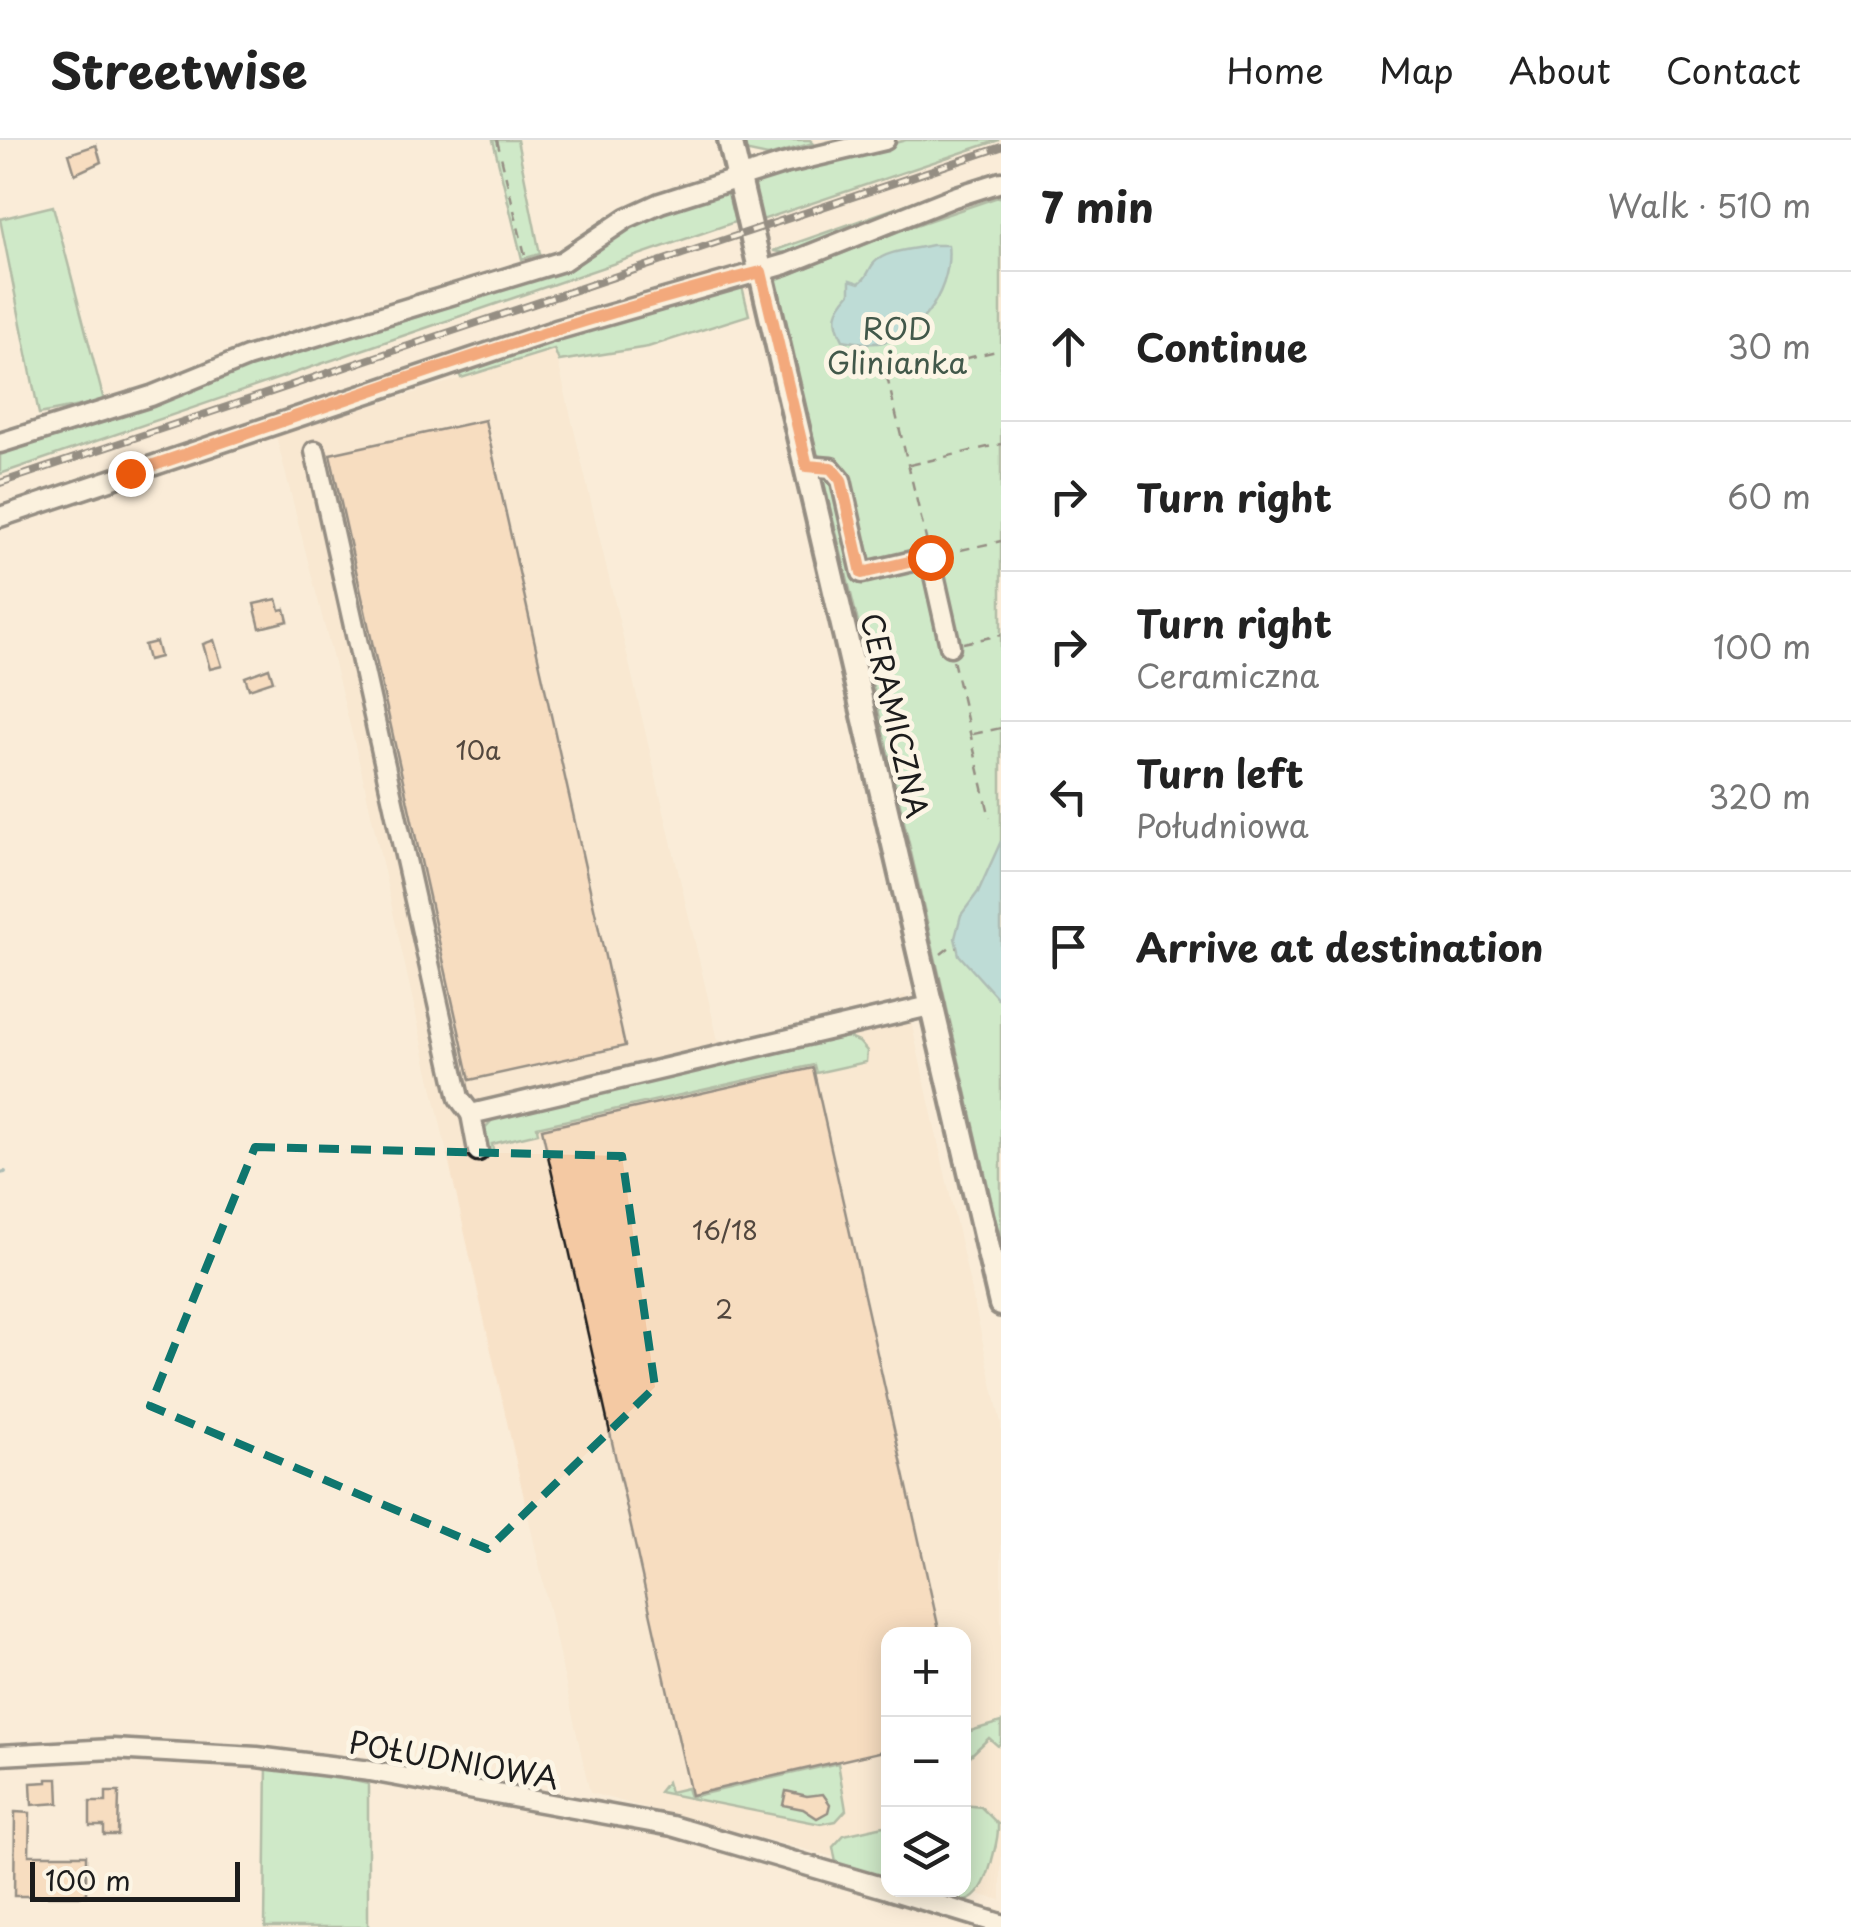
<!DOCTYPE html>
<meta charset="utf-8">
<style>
:root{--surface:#fff;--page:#f6f6f6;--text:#222;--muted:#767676;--line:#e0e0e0}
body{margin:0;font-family:"Playpen Sans",sans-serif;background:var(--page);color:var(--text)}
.controls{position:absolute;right:30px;bottom:30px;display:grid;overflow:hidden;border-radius:20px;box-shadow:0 5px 25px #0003}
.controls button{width:90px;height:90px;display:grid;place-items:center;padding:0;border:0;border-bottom:2px solid var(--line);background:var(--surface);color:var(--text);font:50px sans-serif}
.scale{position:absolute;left:30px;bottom:25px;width:210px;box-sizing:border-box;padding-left:10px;border:5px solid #1c1c1c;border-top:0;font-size:28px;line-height:35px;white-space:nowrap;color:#1c1c1c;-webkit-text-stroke:8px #fcf5e5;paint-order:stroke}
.stop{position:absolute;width:30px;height:30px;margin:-22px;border:8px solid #ea580c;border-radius:50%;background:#fff}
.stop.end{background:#ea580c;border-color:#fff;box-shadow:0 2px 10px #0008}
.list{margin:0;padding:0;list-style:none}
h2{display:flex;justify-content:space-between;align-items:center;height:130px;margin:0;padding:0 40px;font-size:42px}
h2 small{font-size:32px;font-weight:400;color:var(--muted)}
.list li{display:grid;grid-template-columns:65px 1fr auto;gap:30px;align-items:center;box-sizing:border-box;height:150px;padding:0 40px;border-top:2px solid var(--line)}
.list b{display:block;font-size:38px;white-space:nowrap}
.list p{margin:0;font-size:32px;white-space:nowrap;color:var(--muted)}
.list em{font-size:32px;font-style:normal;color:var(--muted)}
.icon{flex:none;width:55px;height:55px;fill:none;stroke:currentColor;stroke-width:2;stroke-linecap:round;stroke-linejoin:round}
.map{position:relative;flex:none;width:1001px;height:1787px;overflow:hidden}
header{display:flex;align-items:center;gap:60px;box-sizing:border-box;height:140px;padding:0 50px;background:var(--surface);border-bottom:2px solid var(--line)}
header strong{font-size:48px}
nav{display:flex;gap:55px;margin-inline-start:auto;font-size:35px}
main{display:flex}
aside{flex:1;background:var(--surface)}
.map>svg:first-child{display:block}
</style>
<header>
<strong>Streetwise</strong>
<nav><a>Home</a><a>Map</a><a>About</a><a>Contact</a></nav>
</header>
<main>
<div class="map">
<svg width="1001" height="1787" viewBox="0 0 1001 1787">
<rect width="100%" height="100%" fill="#faecd8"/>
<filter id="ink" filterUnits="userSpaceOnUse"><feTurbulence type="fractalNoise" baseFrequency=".01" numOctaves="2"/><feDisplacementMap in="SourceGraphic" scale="20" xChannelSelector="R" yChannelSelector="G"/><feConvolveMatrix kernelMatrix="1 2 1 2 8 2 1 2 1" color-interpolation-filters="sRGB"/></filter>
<g filter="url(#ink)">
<polygon fill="#f8e2c8" points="555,209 718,900 735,902 860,872 893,864 905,854 1001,1283 1001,1760 958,1750 964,1750 964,1494 888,1494 888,1731 590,1653 361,629 276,296"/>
<g fill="#9ce5b4" stroke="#5c8068" stroke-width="2.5">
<polygon points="493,0 517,0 540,114 522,119"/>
<polygon points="741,0 810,0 813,3 768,16 744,11"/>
<polygon points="906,0 999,0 762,80 752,41"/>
<polygon points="1001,31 1001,34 786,113 773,111"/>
<polygon points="716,51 728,54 735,82 0,334 0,310 203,245 257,222 568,125 648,73"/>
<polygon points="1001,56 1001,1103 861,495 775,140 907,88"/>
<polygon points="53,66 104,261 39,274 0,79"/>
<polygon points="742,146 749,175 648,207 559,221 554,209 461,238 458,231 604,183"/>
<polygon points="845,896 859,902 867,911 866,922 816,933 814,925 537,987 538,993 492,1004 494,1015 487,1014 484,989 495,977"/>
<polygon points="1001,1582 1001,1602 998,1606 989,1598 968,1618 964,1614 967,1592"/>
<polygon points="267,1622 368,1644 368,1787 265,1787"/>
<polygon points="838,1623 846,1670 836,1681 821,1684 659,1652 667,1642 670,1652 687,1648 690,1657"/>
<path d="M964,1665L981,1667L998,1684C999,1698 994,1711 991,1724C976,1778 954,1762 911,1750H964Z"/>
<polygon points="888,1685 888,1743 837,1728 833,1707 844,1695"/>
</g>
<g fill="#77c7d2" stroke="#538389" stroke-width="2.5">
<path d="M932,105H948C953,144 924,195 883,202C871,205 856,202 843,200C832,179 834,171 850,153V140L859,143C869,137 867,131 874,123C885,110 917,109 932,105Z"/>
<polygon points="1001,701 1001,862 959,815 955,798 961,775 978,752"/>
</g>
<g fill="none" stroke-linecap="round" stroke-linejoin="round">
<polyline stroke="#538389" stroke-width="4" points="0,1033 5,1032"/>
</g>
<g fill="#f4c9a3" stroke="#1c1c1c" stroke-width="2.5">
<polygon points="96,5 101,22 75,34 69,14"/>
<polygon points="485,280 625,906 470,940 330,314"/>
<polygon points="277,459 280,470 285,469 288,481 260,488 254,464"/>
<polygon points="214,500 222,526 210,529 203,504"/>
<polygon points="156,502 160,517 148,520 144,505"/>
<polygon points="269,528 273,541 249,549 245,537"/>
<polygon points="813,928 940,1494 888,1494 888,1610 691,1655 542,989"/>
<polygon points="47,1639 58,1639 59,1663 32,1665 31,1643 47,1642"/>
<polygon points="786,1651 807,1656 823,1654 830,1664 828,1672 817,1678 803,1669 783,1665"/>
<polygon points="106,1652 119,1652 118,1695 104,1695 104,1686 90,1686 90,1662 106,1662"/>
<polygon points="15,1672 30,1673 29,1715 86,1715 86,1756 14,1756"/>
</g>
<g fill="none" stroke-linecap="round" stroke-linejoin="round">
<g stroke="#1c1c1c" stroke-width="25">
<g id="minor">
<polyline points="0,303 151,256 247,217 563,121 627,78 660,63 783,24 885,0"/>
<polyline points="315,311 459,958 471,974"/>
<polyline points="807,326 831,328 841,340 862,433 930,417 950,506"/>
<polyline points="0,377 556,190 786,124 954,57 1001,42"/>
<polyline points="478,1011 471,974 934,865"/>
<polyline points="0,1615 112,1609 257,1617 370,1631 672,1686 888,1749"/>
<polyline points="890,1750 1001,1784"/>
</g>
</g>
<g stroke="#1c1c1c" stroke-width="30">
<polyline id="major" points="730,0 1001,1164"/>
</g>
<g stroke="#1c1c1c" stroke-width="2.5" stroke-dasharray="10 8" stroke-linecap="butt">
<polyline points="497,0 525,115"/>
<polyline points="910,325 1001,304"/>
<polyline points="927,403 887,237 1001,210"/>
<polyline points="943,414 1001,401"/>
<polyline points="963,503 1001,495"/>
<polyline points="953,520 990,678"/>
<polyline points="973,594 1001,588"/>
<polyline points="941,814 950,807 957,808"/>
<polyline points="964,1616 967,1619"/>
</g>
<use href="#minor" stroke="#fcf5e5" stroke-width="18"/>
<use href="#major" stroke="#fcf5e5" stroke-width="22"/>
<g stroke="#1c1c1c" stroke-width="8">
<polyline id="rail" points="0,343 1001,7"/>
</g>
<use href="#rail" stroke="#fcf5e5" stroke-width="4" stroke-dasharray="11" stroke-linecap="butt"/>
</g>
</g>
<g fill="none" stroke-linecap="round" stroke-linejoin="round" filter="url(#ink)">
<path stroke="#ea580c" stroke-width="12" d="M130,333C339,263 547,185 761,132L807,326L831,328L841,340L862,433L930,417"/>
</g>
<path d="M0 0H1001V1787H0ZM255,1007L622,1016L655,1247L488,1409L150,1266Z" fill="#faecd8" fill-opacity=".55" fill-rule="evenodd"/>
<path fill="none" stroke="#0f766e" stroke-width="8" stroke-dasharray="20 12" stroke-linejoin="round" d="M255,1007L622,1016L655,1247L488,1409L150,1266Z"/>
<g text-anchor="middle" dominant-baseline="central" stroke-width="10" stroke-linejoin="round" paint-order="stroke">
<g font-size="25" fill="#52473e">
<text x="478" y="610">10a</text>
<text x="725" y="1090">16/18</text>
<text x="724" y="1169">2</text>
</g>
<g font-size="30" fill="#42584a" stroke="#fcf5e5">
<text x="897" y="187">ROD<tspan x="897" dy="34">Glinianka</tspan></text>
</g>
<g font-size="30" fill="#1c1c1c" stroke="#fcf5e5">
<text transform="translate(896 575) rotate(77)">CERAMICZNA</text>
<text transform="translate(454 1619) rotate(10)">POŁUDNIOWA</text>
</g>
</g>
</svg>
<div class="controls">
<button>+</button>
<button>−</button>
<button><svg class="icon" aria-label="layers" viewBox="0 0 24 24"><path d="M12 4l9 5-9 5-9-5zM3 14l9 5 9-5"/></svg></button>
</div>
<div class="scale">100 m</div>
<div class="stop" style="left:930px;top:417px"></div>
<div class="stop end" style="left:130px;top:333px"></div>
</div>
<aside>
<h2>7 min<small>Walk · 510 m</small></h2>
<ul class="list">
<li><svg class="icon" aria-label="ahead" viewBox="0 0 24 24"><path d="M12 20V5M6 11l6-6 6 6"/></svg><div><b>Continue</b></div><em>30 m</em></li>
<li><svg class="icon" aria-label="right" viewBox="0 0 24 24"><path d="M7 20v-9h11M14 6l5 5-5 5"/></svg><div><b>Turn right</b></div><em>60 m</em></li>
<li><svg class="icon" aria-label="right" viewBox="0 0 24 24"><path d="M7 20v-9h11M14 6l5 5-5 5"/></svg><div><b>Turn right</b><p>Ceramiczna</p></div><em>100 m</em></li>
<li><svg class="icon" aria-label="left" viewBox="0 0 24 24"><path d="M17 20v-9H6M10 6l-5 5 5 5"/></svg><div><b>Turn left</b><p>Południowa</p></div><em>320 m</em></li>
<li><svg class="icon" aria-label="arrive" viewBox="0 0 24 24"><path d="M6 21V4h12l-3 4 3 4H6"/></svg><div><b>Arrive at destination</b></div></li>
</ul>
</aside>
</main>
